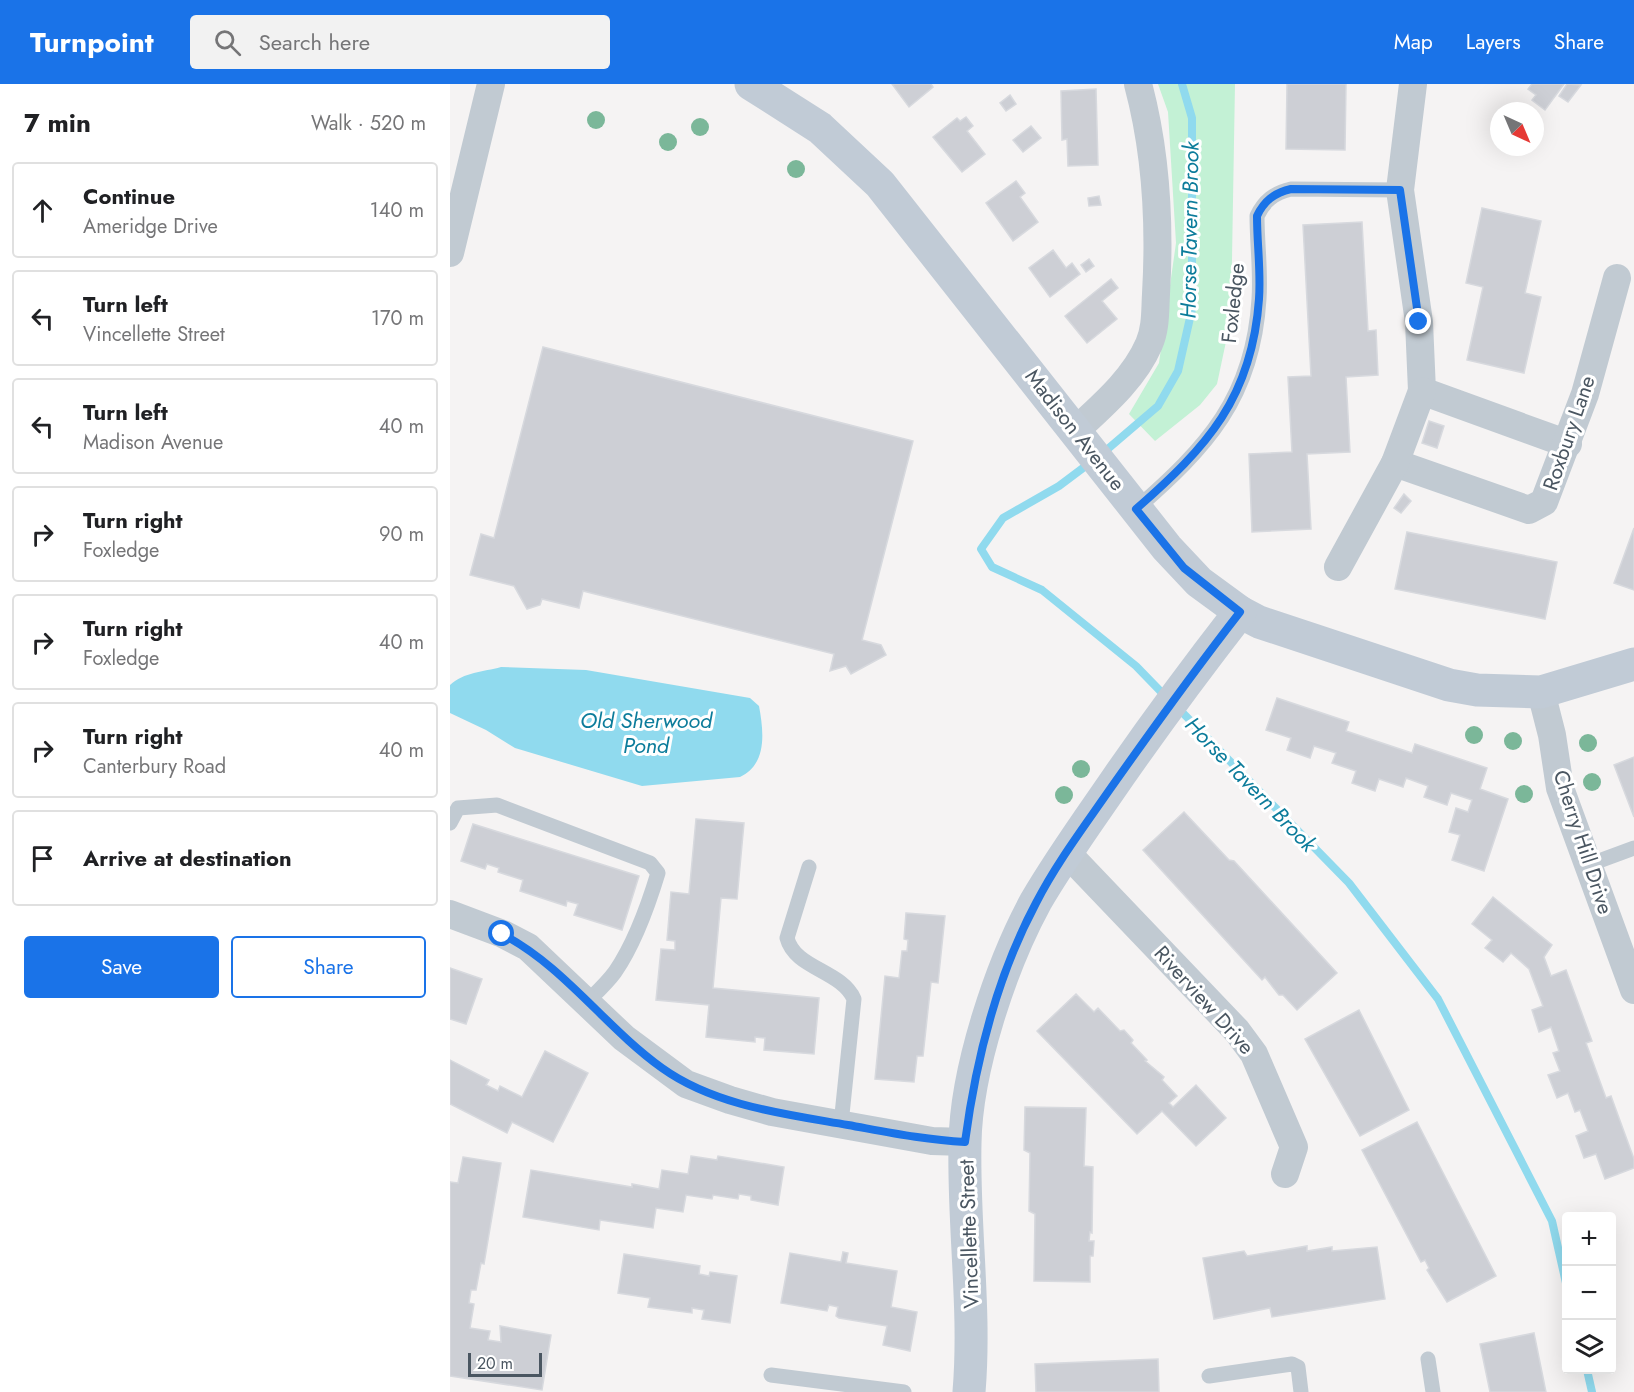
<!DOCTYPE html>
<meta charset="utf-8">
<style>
:root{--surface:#fff;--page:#f2f2f2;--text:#202124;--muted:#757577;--line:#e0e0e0;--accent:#1a73e8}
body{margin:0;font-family:Jost,sans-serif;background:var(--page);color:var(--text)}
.controls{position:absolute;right:18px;bottom:18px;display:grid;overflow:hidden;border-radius:6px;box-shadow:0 6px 24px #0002}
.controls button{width:54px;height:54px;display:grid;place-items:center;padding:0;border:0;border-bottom:2px solid var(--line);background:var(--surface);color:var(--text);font:30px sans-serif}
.compass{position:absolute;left:1040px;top:18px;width:54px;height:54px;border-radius:50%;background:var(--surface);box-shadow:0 6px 24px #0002;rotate:136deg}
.scale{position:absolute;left:18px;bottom:15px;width:74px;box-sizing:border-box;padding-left:6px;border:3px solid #4a5661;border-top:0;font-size:16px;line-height:21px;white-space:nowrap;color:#4a5661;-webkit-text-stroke:4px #fff;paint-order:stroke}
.stop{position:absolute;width:18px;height:18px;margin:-14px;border:4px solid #1a73e8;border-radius:50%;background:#fff}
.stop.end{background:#1a73e8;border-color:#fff;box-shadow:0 2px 6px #0008}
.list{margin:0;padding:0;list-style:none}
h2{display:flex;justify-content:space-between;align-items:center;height:78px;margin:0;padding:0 24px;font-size:26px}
h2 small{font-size:20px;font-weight:400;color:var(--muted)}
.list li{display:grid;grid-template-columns:39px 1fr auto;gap:18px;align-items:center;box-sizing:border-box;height:96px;margin:0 12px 12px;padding:0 12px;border:2px solid var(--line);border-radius:6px}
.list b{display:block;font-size:22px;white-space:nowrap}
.list p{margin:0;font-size:20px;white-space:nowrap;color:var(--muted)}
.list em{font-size:20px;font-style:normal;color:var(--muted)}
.actions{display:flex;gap:12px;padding:18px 24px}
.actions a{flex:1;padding:14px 0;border:2px solid var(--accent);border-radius:6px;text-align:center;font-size:21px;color:var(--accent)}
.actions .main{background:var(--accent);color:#fff}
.icon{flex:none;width:33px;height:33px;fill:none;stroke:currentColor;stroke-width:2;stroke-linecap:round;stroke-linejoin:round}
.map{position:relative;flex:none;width:1184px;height:1308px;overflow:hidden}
header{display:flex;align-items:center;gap:36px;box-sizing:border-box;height:84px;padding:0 30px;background:var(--accent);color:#fff}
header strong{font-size:28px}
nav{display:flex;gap:33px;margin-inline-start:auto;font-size:21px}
.search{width:420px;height:54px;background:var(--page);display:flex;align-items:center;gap:15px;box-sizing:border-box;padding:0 21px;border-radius:6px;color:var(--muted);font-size:22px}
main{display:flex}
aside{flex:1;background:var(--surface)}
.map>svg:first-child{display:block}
</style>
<header>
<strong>Turnpoint</strong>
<div class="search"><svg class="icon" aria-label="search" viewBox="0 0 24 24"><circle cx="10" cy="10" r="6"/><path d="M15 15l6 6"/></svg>Search here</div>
<nav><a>Map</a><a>Layers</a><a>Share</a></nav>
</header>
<main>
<aside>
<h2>7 min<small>Walk · 520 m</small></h2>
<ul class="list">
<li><svg class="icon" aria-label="ahead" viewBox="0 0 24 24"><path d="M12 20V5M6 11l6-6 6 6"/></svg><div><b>Continue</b><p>Ameridge Drive</p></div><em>140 m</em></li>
<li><svg class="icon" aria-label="left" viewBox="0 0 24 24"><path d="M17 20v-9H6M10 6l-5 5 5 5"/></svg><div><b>Turn left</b><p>Vincellette Street</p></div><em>170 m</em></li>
<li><svg class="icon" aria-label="left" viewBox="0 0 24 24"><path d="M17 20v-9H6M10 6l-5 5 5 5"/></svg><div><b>Turn left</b><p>Madison Avenue</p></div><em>40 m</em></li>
<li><svg class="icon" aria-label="right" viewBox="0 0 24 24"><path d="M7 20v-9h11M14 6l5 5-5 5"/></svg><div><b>Turn right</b><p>Foxledge</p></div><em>90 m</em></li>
<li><svg class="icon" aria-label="right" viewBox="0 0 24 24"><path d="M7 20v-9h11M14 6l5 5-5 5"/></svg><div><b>Turn right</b><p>Foxledge</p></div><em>40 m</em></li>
<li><svg class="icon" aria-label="right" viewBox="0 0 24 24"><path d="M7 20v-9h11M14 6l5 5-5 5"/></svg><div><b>Turn right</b><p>Canterbury Road</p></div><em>40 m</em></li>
<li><svg class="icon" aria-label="arrive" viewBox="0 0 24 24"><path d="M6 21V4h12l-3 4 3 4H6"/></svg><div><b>Arrive at destination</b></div></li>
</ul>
<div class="actions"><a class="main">Save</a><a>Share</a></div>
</aside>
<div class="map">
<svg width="1184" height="1308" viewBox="0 0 1184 1308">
<rect width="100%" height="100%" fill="#f5f3f3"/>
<polygon fill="#c3f1d5" points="708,0 785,0 781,234 767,300 750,321 705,357 679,330 709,279 726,159 718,28"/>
<path fill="#90daee" d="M51,583L136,586L300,614L309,622C314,649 317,680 290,693L192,702L65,664L36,646L0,629V601C14,588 33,588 51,583Z"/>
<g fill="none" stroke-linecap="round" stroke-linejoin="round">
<g stroke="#90daee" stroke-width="8">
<polyline points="653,369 708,322 728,287 742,225 742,34 732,0"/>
<polyline points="641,378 609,402 553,434 531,465 542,483 592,506 686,582 717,614"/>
<polyline points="728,624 899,799 988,915 1102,1137 1116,1199"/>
<polyline points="1137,1286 1142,1308"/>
</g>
</g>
<g fill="#cdcfd5" stroke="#d7d9de" stroke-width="1.5">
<polygon points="442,0 481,0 483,3 459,23"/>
<polygon points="837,0 896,0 895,66 836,65"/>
<polygon points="1082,0 1114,0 1095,26 1082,16 1086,11 1078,5"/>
<polygon points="1117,0 1131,1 1118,18 1109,12"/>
<polygon points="646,5 648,81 618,82 617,55 612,56 611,7"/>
<polygon points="560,11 566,20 556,27 550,19"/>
<polygon points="516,33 523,42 517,47 535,70 512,88 483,53 507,34 510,37"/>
<polygon points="581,42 591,54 573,68 563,56"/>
<polygon points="566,97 575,109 570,113 588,138 563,157 536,119"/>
<polygon points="649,112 651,121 639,122 638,114"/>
<polygon points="1032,124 1091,137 1075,209 1091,213 1074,289 1017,276 1033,203 1016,199"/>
<polygon points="912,138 918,247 926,246 928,291 896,293 900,368 857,370 861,445 802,448 799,370 842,368 838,293 861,292 853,141"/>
<polygon points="603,166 616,184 622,179 630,190 600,213 579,184"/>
<polygon points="639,175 644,182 636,188 631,181"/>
<polygon points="661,195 668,204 652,217 667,235 637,259 615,232"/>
<polygon points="93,263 463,357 412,556 431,561 436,571 401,590 396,582 380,587 384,570 133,507 129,524 92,515 90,521 77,525 64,502 20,491 31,450 44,454"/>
<polygon points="979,337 994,342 987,364 972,359"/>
<polygon points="954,410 961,417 951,429 944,424"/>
<polygon points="1184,444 1184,506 1164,499"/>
<polygon points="957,448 1107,478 1095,535 945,505"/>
<polygon points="827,614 899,638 896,647 962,669 965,660 1037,684 1030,705 1058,715 1034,787 1002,776 1010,751 999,748 1006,724 1018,728 1022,716 1001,709 997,721 974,713 978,702 956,694 953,703 929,695 925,707 902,699 906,687 882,679 886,669 864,662 860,674 837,666 841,654 816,646"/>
<polygon points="1184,673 1184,733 1164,681"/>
<polygon points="734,728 779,776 784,777 887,889 847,926 833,911 829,911 815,893 812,896 693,766"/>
<polygon points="246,735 294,739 287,815 271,814 263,904 369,914 364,970 314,966 315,954 305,953 305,958 256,953 259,921 206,916 211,865 225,866 225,857 217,856 221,808 239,810"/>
<polygon points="23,740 189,792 172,846 124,831 128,820 117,817 116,822 70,807 73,796 48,788 49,784 37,780 35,785 11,777"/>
<polygon points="1043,813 1102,861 1094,873 1101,892 1116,886 1142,957 1136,959 1156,1014 1161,1012 1184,1075 1184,1084 1155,1095 1146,1070 1134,1074 1126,1052 1138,1047 1130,1026 1125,1028 1118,1009 1107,1014 1098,991 1110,987 1103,969 1109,967 1101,943 1089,948 1082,926 1093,922 1079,885 1061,869 1053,878 1035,864 1042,856 1022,840"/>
<polygon points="456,829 495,832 488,899 481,898 473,972 467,972 464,998 425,995 435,892 449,894 452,867 457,867 458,856 454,855"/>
<polygon points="0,884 32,895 16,940 0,935"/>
<polygon points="626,910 644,928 648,924 670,947 674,946 683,956 681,959 697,976 695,977 714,993 712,996 727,1012 719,1019 723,1023 746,1001 776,1034 746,1062 712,1027 687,1050 587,947"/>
<polygon points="909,926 959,1026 910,1052 855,955"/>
<polygon points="95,967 138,989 103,1058 62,1038 57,1049 0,1020 0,976 39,996 36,1001 48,1007 50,1002 72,1013"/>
<polygon points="575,1023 636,1024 634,1082 643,1083 642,1149 640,1148 639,1157 644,1157 643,1172 640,1172 640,1198 584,1197 585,1130 579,1127 580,1069 574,1066"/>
<polygon points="967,1038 1046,1192 997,1218 977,1186 979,1184 975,1176 971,1178 912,1066"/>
<polygon points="241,1072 267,1076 268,1072 334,1083 328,1121 301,1116 301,1112 289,1110 288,1115 263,1111 262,1115 236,1111 233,1128 206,1124 203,1144 150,1136 149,1146 73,1133 81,1086 182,1103 182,1100 209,1105 212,1086 238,1090"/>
<polygon points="13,1073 51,1079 34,1180 31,1179 26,1206 21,1206 19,1219 24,1220 20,1244 40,1247 38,1256 51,1258 50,1242 101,1251 92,1306 0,1292 0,1098 8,1099"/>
<polygon points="857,1162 857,1167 882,1163 882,1167 927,1163 935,1215 822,1233 820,1224 764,1235 753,1174 794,1167 797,1172"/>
<polygon points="393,1168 398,1169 396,1179 447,1187 441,1223 467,1228 460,1267 433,1261 437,1242 389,1234 386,1232 388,1223 379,1221 377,1227 331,1219 340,1169 391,1178"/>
<polygon points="174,1170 250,1182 249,1190 259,1192 260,1188 287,1192 280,1239 252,1235 254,1226 242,1224 242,1229 198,1223 200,1214 168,1209"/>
<polygon points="1084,1249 1096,1308 1040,1308 1030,1260"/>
<polygon points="708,1275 709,1308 586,1308 585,1280"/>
</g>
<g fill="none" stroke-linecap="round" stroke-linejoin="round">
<g stroke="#c1cad2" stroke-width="15">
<path d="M686,425C757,363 803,314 809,215C811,187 807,160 807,132C814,117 824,109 841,105L950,106"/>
<path d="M0,739L8,724L47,721L200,779L208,789C198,822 185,859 165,888C157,899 146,909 136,919"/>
<polyline points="1138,781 1184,764"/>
<path d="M359,783L337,854C345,885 391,886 404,915L391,1040"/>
<polyline points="978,1275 983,1308"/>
<polyline points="321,1291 454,1308"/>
<polyline points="759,1292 842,1280 848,1283 851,1308"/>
</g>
<g stroke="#c1cad2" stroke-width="28">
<polyline points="963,0 950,106 969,238 972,307 1118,360"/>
<polyline points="0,169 41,0"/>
<path d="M625,347C652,322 684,295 699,260C706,244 705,227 706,210C710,141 706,67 688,0"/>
<polyline points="945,379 1079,426 1094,418 1135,310 1167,194"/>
<polyline points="888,483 945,379 972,307"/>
<polyline points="1091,608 1102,651 1110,704 1184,906"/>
<polyline points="616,768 787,947 804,970 844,1063 835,1090"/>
<polyline points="0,830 53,850 78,863 174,954 236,1000 280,1016 322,1028 482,1057 515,1058"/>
</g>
<g stroke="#c1cbd6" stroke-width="33">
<polyline points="301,0 370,44 430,100 717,464 749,498 790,528 809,538 999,601 1027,606 1091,608 1184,580"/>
<path d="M519,1308C526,1225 513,1142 515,1059C516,986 551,881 586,817C611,774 641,733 669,692C708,636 748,582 790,528"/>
</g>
</g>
<g fill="#7bb799">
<circle cx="146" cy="36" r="9"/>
<circle cx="250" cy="43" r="9"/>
<circle cx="218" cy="58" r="9"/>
<circle cx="346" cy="85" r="9"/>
<circle cx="1024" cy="651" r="9"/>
<circle cx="1063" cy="657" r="9"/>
<circle cx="1138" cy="659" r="9"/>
<circle cx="631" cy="685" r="9"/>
<circle cx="1142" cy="698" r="9"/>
<circle cx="1074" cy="710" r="9"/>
<circle cx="614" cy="711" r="9"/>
</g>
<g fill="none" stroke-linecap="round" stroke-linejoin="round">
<path stroke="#1a73e8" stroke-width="8" d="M52,850C114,882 156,944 212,984C265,1022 335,1030 398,1041C437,1048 475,1056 515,1058C526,975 546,894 586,819C606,780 633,744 658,708C701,647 744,587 790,528L734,484L686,425C757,363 802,314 809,215C811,187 807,160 807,132C814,117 824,109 841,105L950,106L969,238"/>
</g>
<g text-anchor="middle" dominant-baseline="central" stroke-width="6" stroke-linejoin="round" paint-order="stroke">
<g font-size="21" fill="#4a5661" stroke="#fff">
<text transform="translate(783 219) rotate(-84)">Foxledge</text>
<text transform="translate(625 346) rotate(52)">Madison Avenue</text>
<text transform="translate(1119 349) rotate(-71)">Roxbury Lane</text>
<text transform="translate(1133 758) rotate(72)">Cherry Hill Drive</text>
<text transform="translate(754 916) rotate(48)">Riverview Drive</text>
<text transform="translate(519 1150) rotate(-92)">Vincellette Street</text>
</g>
<g font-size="22" font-style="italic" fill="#0c7c9b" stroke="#fff">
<text transform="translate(739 146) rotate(-89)">Horse Tavern Brook</text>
<text x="196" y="636">Old Sherwood<tspan x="196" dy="25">Pond</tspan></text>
<text transform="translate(801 700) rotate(46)">Horse Tavern Brook</text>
</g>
</g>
</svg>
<div class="controls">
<button>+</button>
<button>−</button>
<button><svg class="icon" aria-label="layers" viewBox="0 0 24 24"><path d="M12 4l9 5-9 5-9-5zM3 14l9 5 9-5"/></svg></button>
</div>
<svg class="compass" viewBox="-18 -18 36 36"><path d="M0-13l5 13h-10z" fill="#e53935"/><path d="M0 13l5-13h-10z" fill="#757577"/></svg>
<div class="scale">20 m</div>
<div class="stop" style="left:52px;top:850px"></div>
<div class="stop end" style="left:969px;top:238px"></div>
</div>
</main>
